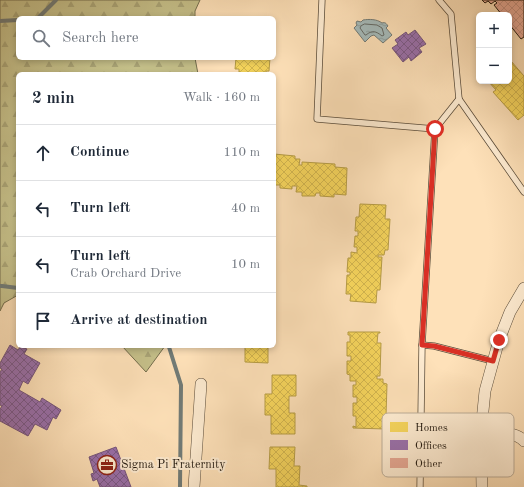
<!DOCTYPE html>
<meta charset="utf-8">
<style>
:root{--surface:#fff;--page:#f2f2f3;--text:#1f2937;--muted:#747a83;--line:#e0e1e3}
body{margin:0;font-family:"Old Standard TT",serif;background:var(--page);color:var(--text)}
.controls{position:absolute;right:12px;top:12px;display:grid;overflow:hidden;border-radius:6px;box-shadow:0 2px 6px #0003}
.controls button{width:36px;height:36px;display:grid;place-items:center;padding:0;border:0;border-bottom:1px solid var(--line);background:var(--surface);color:var(--text);font:20px sans-serif}
.stop{position:absolute;width:12px;height:12px;margin:-9px;border:3px solid #d93025;border-radius:50%;background:#fff}
.stop.end{background:#d93025;border-color:#fff;box-shadow:0 1px 4px #0008}
.list{margin:0;padding:0;list-style:none}
h2{display:flex;justify-content:space-between;align-items:center;height:52px;margin:0;padding:0 16px;font-size:17px}
h2 small{font-size:13px;font-weight:400;color:var(--muted)}
.list li{display:grid;grid-template-columns:26px 1fr auto;gap:12px;align-items:center;box-sizing:border-box;height:56px;padding:0 16px;border-top:1px solid var(--line)}
.list b{display:block;font-size:15px;white-space:nowrap}
.list p{margin:0;font-size:13px;white-space:nowrap;color:var(--muted)}
.list em{font-size:13px;font-style:normal;color:var(--muted)}
.icon{flex:none;width:22px;height:22px;fill:none;stroke:currentColor;stroke-width:2;stroke-linecap:round;stroke-linejoin:round}
.map{position:relative;flex:none;width:524px;height:487px;overflow:hidden}
.search{position:absolute;background:var(--surface);box-shadow:0 2px 6px #0003;left:16px;top:16px;width:260px;height:44px;display:flex;align-items:center;gap:10px;box-sizing:border-box;padding:0 14px;border-radius:6px;color:var(--muted);font-size:15px}
.panel{position:absolute;background:var(--surface);box-shadow:0 2px 6px #0003;left:16px;top:72px;width:260px;height:276px;border-radius:6px}
.map>svg:first-child{display:block}
</style>
<div class="map">
<svg width="524" height="487" viewBox="0 0 524 487">
<defs>
<pattern id="forest-firs" width="22" height="20" patternUnits="userSpaceOnUse"><rect width="22" height="20" fill="#c6c18b"/><path d="M5 1l3.5 6h-7zM16 11l3.5 6h-7z" fill="#aaa577"/></pattern>
<pattern id="water-ripples" width="26" height="14" patternUnits="userSpaceOnUse"><rect width="26" height="14" fill="#a5bbbb"/><path d="M2 4q2-2 4 0t4 0M15 11q2-2 4 0t4 0" fill="none" stroke="#8ea0a0"/></pattern>
<pattern id="homes-cross-hatch" width="8" height="8" patternUnits="userSpaceOnUse"><rect width="8" height="8" fill="#f6d55c"/><path d="M0 0l8 8M0 8l8-8" fill="none" stroke="#d3b64f"/></pattern>
<pattern id="offices-cross-hatch" width="8" height="8" patternUnits="userSpaceOnUse"><rect width="8" height="8" fill="#9970ab"/><path d="M0 0l8 8M0 8l8-8" fill="none" stroke="#7c5b8a"/></pattern>
<pattern id="building-cross-hatch" width="8" height="8" patternUnits="userSpaceOnUse"><rect width="8" height="8" fill="#e6a894"/><path d="M0 0l8 8M0 8l8-8" fill="none" stroke="#c5907f"/></pattern>
</defs>
<rect width="100%" height="100%" fill="#fee1b9"/>
<filter id="stains"><feTurbulence type="fractalNoise" baseFrequency=".005" numOctaves="4"/><feColorMatrix values="0 0 0 0 .2 0 0 0 0 .09 0 0 0 0 .02 0 0 0 .5 -.17"/></filter>
<radialGradient id="worn" r=".72"><stop offset=".6" stop-color="#630" stop-opacity="0"/><stop offset="1" stop-color="#630" stop-opacity=".3"/></radialGradient>
<g fill="url(#forest-firs)" stroke="#746e4e">
<polygon points="0,0 200,0 195,11 195,18 18,18 18,58 195,58 198,74 18,74 18,295 4,303 0,311"/>
<polygon points="122,346 165,346 146,372"/>
</g>
<path fill="url(#water-ripples)" stroke="#717b77" d="M363,20C369,19 377,19 382,23C385,22 386,23 388,26L386,28L392,35L383,43L374,35L371,36L365,42L354,28L357,25L356,23L357,21L361,22Z"/>
<g fill="url(#homes-cross-hatch)" stroke="#b79d45">
<polygon points="236,58 270,58 269,71 266,71 266,74 233,74 233,73 239,73 239,69 235,69"/>
<polygon points="511,61 524,76 524,115 518,120 493,92 496,90 488,81 509,81 509,63"/>
<polygon points="274,154 295,156 295,159 300,159 299,165 302,165 302,162 335,164 335,167 347,168 346,195 334,194 334,197 320,196 320,193 316,193 315,196 302,196 302,192 296,192 297,186 292,186 292,189 280,188 280,185 275,185 275,188 274,188"/>
<polygon points="360,204 386,205 385,219 390,219 388,250 385,250 384,255 378,255 378,257 382,257 380,290 377,290 376,303 350,301 351,294 346,294 347,275 350,275 350,272 347,272 348,258 351,258 351,252 357,253 357,247 354,247 355,236 358,236 358,231 355,231 356,217 359,217"/>
<polygon points="348,332 380,332 380,333 378,333 377,343 381,343 380,376 377,376 377,379 383,379 383,383 387,384 386,416 383,416 383,427 385,427 385,429 353,428 353,426 356,427 356,416 353,416 353,403 357,403 357,397 353,397 353,385 356,385 356,381 350,381 350,375 347,374 347,361 351,361 351,356 347,356 347,342 350,342 350,335 348,335"/>
<polygon points="226,346 268,346 268,363 245,362 245,346"/>
<polygon points="272,375 296,375 296,396 289,396 289,413 295,413 295,434 271,434 271,415 265,415 265,394 272,394"/>
<polygon points="270,447 295,447 294,466 300,466 299,485 307,486 307,487 276,487 276,469 269,469"/>
</g>
<g fill="url(#offices-cross-hatch)" stroke="#76567c">
<polygon points="415,30 426,44 419,48 422,52 411,61 409,57 403,62 392,48 398,44 395,40 406,32 408,35"/>
<polygon points="10,345 18,350 20,347 27,349 24,354 40,363 28,384 23,381 19,390 40,402 42,398 61,410 56,419 53,417 47,430 35,424 28,436 0,421 0,409 2,406 0,405 0,372 2,369 0,368 0,363"/>
<polygon points="116,447 131,487 100,487 97,479 93,481 91,474 94,473 89,457"/>
</g>
<g fill="none" stroke-linecap="round" stroke-linejoin="round">
<path stroke="#646a66" stroke-width="1" d="M365,24L377,25L382,28L384,35L382,36C376,31 372,30 366,35H365L360,28L361,26Z"/>
<g stroke="#717b77" stroke-width="4">
<polyline points="38,18 56,0"/>
<polyline points="0,21 18,20"/>
<polyline points="0,286 2,286 18,288"/>
<polyline points="167,346 169,347 181,385 180,487"/>
</g>
</g>
<polygon fill="url(#building-cross-hatch)" stroke="#231a10" points="482,0 524,0 524,37 521,39 509,24 509,15 502,15 494,5 497,3 495,1 491,4 488,1 485,3"/>
<g fill="none" stroke-linecap="round" stroke-linejoin="round">
<g stroke="#5a4c3a" stroke-width="7">
<g id="service">
<polyline points="322,0 317,119 435,129 459,99"/>
<polyline points="439,0 451,14 459,99 524,192"/>
<polyline points="422,345 434,346 493,361"/>
<polyline points="420,487 422,345 435,129"/>
</g>
</g>
<g stroke="#5a4c3a" stroke-width="12">
<g id="minor">
<path d="M481,431C492,432 516,431 524,441"/>
<polyline points="194,487 201,384"/>
<polyline points="482,487 481,431 485,391 499,340 510,312 524,288"/>
</g>
</g>
<use href="#service" stroke="#feecd2" stroke-width="5.5"/>
<use href="#minor" stroke="#feecd2" stroke-width="11"/>
</g>
<g fill="none" stroke-linecap="round" stroke-linejoin="round">
<polyline stroke="#d93025" stroke-width="5" points="435,129 422,345 434,346 493,361 499,340"/>
</g>
<defs>
<g id="office-ring" transform="scale(1)"><circle r="9.5" fill="#feecd2" stroke="#8f2418" stroke-width="1.5"/><path d="M-6-3h4V-5.5h4V-3h4V5H-6ZM-1-4.5V-3h2v-1.5ZM-6 0V1H6V0Z" fill="#8f2418"/></g>
</defs>
<g fill-rule="evenodd">
<use href="#office-ring" x="107" y="465"/>
</g>
<g text-anchor="middle" dominant-baseline="central" stroke-width="4" stroke-linejoin="round" paint-order="stroke">
<g font-size="12" fill="#231a10" stroke="#feecd2" text-anchor="start">
<text x="121" y="465">Sigma Pi Fraternity</text>
</g>
</g>
<rect x="382" y="413" width="132" height="64" rx="6" fill="#feecd2" stroke="#bcad98" stroke-width="1"/>
<rect x="390" y="422" width="18" height="10" fill="#f6d55c"/>
<rect x="390" y="440" width="18" height="10" fill="#9970ab"/>
<rect x="390" y="458" width="18" height="10" fill="#e6a894"/>
<g font-size="11" fill="#231a10">
<text x="415" y="431">Homes</text>
<text x="415" y="449">Offices</text>
<text x="415" y="467">Other</text>
</g>
<rect width="100%" height="100%" filter="url(#stains)"/>
<rect width="100%" height="100%" fill="url(#worn)"/>
</svg>
<div class="controls">
<button>+</button>
<button>−</button>
</div>
<div class="stop" style="left:435px;top:129px"></div>
<div class="stop end" style="left:499px;top:340px"></div>
<div class="search"><svg class="icon" aria-label="search" viewBox="0 0 24 24"><circle cx="10" cy="10" r="6"/><path d="M15 15l6 6"/></svg>Search here</div>
<section class="panel">
<h2>2 min<small>Walk · 160 m</small></h2>
<ul class="list">
<li><svg class="icon" aria-label="ahead" viewBox="0 0 24 24"><path d="M12 20V5M6 11l6-6 6 6"/></svg><div><b>Continue</b></div><em>110 m</em></li>
<li><svg class="icon" aria-label="left" viewBox="0 0 24 24"><path d="M17 20v-9H6M10 6l-5 5 5 5"/></svg><div><b>Turn left</b></div><em>40 m</em></li>
<li><svg class="icon" aria-label="left" viewBox="0 0 24 24"><path d="M17 20v-9H6M10 6l-5 5 5 5"/></svg><div><b>Turn left</b><p>Crab Orchard Drive</p></div><em>10 m</em></li>
<li><svg class="icon" aria-label="arrive" viewBox="0 0 24 24"><path d="M6 21V4h12l-3 4 3 4H6"/></svg><div><b>Arrive at destination</b></div></li>
</ul>
</section>
</div>
